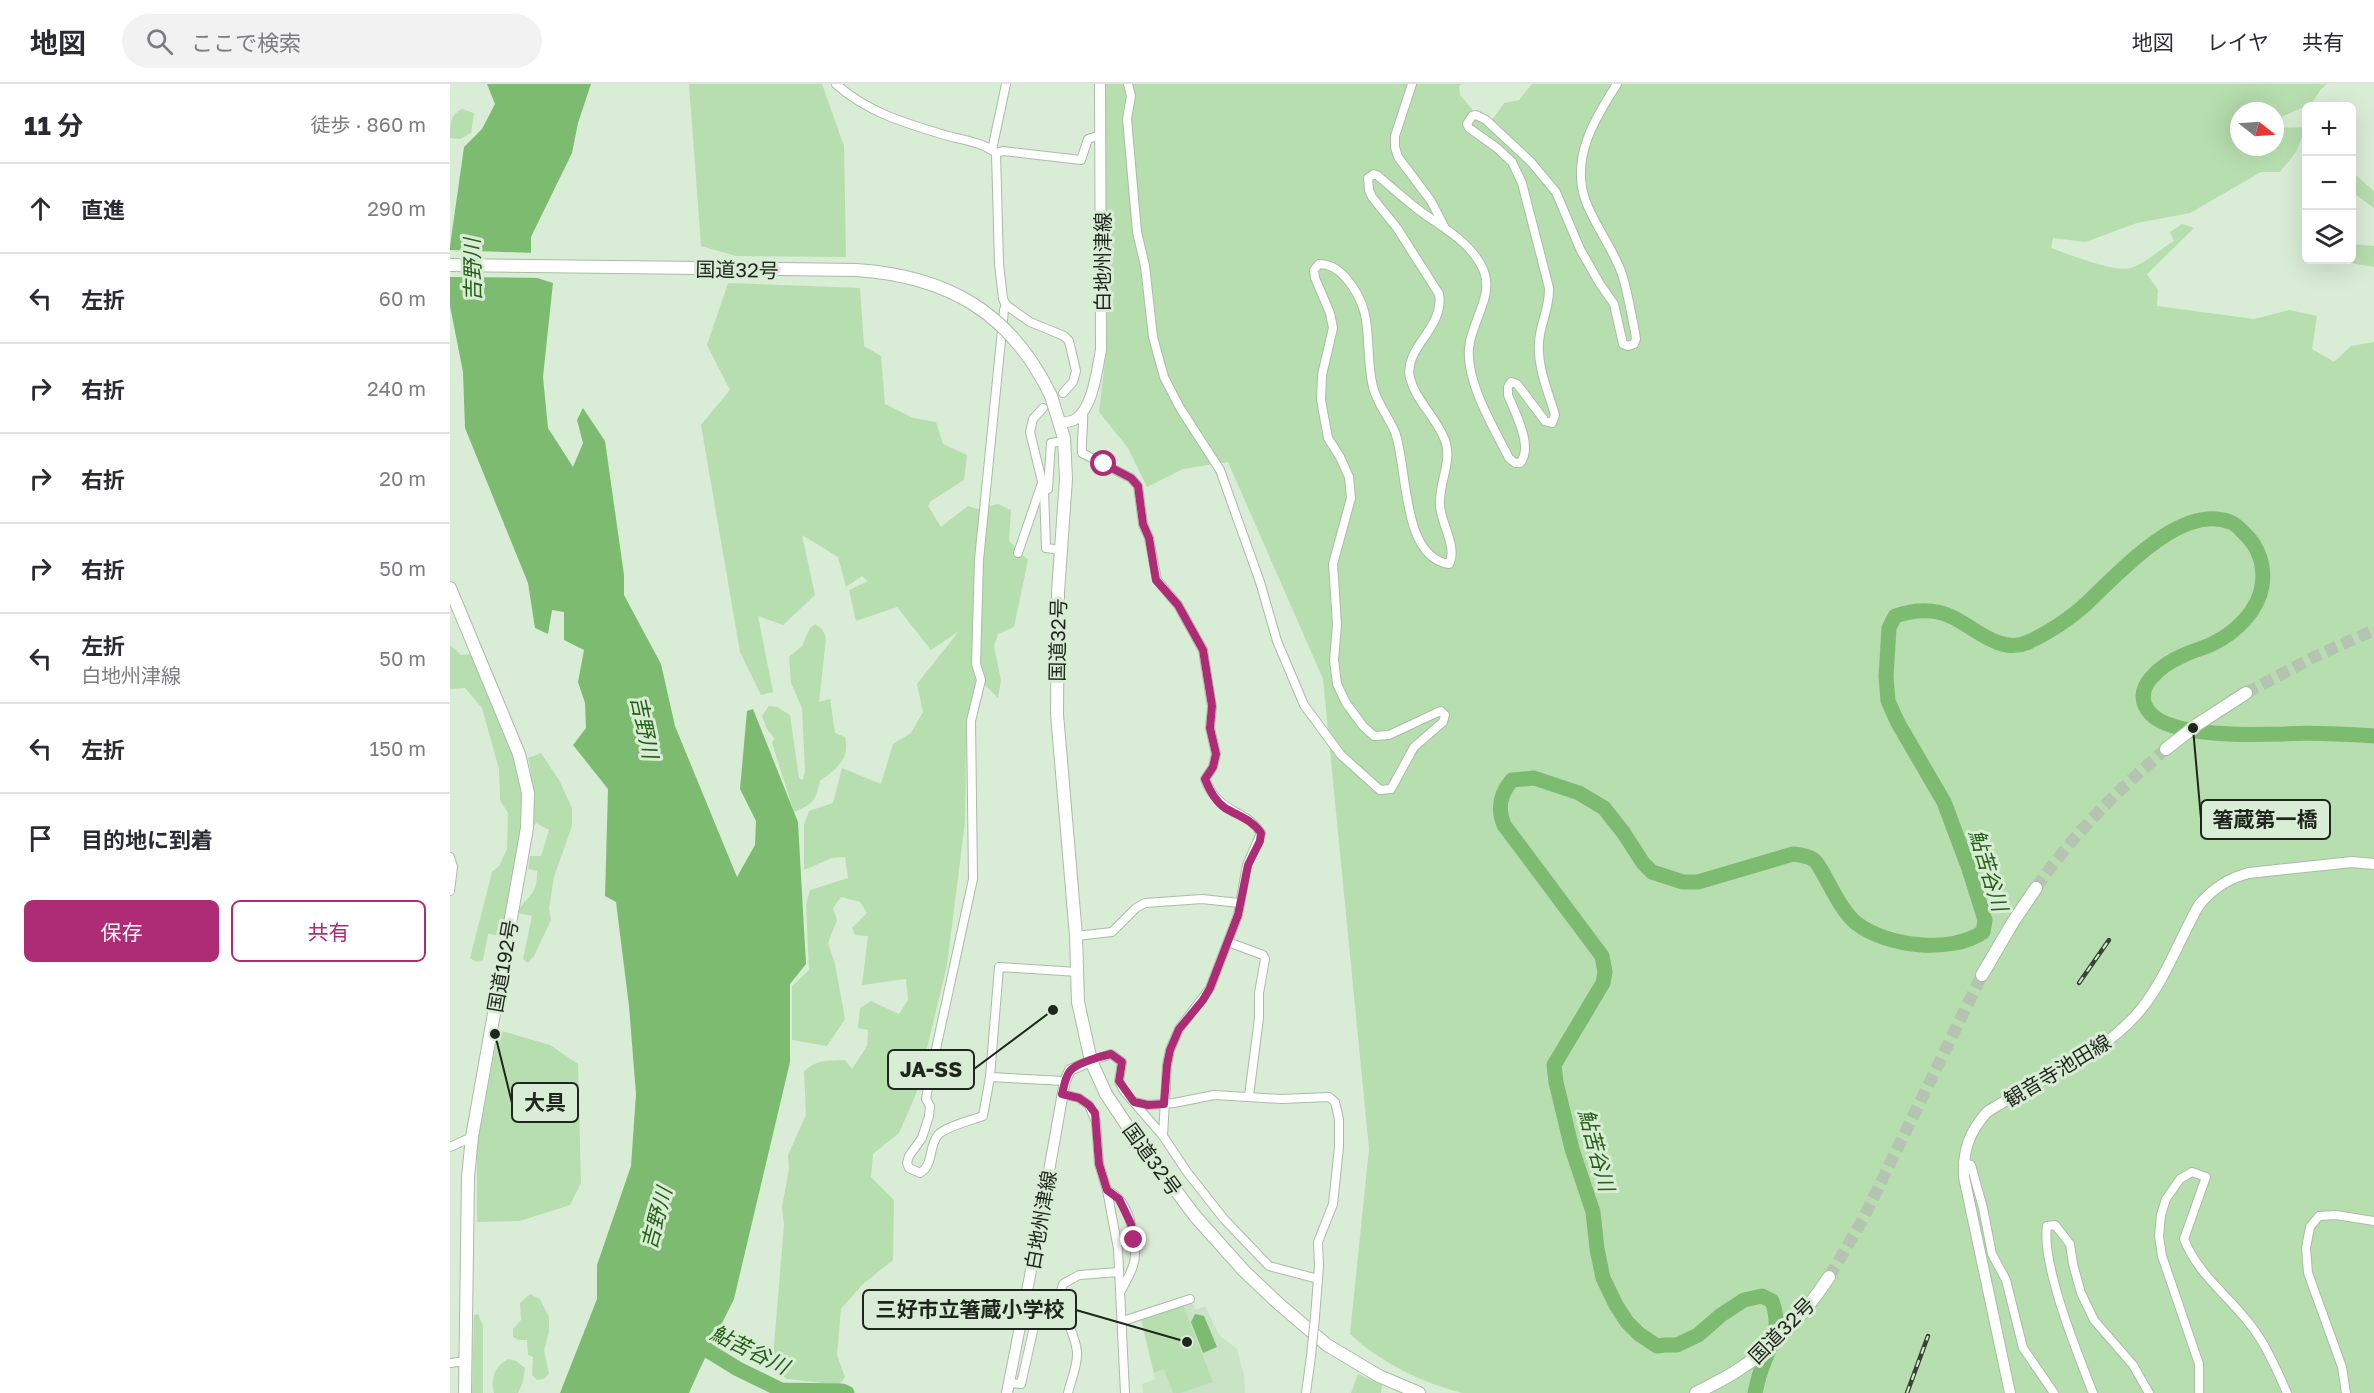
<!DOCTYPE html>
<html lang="ja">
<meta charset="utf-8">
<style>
:root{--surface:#fff;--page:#f2f2f3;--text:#2b2b33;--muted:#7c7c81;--line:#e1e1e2;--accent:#ae2c76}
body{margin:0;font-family:"Golos Text","Noto Sans JP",sans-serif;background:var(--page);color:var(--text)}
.controls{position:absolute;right:18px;top:18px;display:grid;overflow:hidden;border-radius:9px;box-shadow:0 6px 24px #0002}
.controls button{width:54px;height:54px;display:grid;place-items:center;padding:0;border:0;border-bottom:2px solid var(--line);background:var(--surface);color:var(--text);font:30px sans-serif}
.compass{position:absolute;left:1780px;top:18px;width:54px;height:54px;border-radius:50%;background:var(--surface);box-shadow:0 6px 24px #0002;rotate:107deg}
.stop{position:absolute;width:18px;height:18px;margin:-14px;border:4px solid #ae2c76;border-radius:50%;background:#fff}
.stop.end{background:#ae2c76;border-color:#fff;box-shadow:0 2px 6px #0008}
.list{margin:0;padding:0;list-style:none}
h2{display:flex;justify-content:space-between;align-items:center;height:78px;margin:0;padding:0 24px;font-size:26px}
h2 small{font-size:20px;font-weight:400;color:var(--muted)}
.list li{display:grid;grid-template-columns:39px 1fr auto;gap:18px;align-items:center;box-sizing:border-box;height:90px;padding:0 24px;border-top:2px solid var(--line)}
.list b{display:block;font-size:22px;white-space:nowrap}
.list p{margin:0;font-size:20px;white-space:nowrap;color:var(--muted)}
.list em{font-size:20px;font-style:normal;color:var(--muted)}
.actions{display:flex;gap:12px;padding:18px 24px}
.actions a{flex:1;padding:14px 0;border:2px solid var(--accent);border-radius:9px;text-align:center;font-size:21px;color:var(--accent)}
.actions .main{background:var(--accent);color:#fff}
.icon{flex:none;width:33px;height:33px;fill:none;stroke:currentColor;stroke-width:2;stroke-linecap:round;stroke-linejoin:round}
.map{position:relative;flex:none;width:1924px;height:1309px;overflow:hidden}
header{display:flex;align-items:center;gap:36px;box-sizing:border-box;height:84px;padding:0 30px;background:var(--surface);border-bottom:2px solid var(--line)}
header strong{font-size:28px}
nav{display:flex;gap:33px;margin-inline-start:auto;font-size:21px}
.search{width:420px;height:54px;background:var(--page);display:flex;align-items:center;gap:15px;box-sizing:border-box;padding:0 21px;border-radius:33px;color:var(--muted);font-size:22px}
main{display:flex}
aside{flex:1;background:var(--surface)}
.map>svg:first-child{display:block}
</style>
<header>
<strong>地図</strong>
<div class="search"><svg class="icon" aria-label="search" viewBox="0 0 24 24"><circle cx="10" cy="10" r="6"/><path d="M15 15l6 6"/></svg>ここで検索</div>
<nav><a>地図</a><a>レイヤ</a><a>共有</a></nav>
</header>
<main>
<aside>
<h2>11 分<small>徒歩 · 860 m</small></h2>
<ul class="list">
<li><svg class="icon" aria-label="ahead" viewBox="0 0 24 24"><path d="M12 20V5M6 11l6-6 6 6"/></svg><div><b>直進</b></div><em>290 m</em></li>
<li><svg class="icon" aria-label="left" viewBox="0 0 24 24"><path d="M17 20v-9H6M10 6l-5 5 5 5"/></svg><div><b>左折</b></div><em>60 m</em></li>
<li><svg class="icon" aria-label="right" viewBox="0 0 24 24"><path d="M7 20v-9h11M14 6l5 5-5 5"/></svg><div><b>右折</b></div><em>240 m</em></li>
<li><svg class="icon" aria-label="right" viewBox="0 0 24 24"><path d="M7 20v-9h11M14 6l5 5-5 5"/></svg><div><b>右折</b></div><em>20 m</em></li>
<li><svg class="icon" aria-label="right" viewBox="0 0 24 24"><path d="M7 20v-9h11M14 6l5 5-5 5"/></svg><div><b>右折</b></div><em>50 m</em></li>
<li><svg class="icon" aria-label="left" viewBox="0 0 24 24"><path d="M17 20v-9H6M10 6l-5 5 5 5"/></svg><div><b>左折</b><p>白地州津線</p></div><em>50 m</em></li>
<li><svg class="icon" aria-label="left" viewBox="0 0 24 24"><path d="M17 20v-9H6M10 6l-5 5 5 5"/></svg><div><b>左折</b></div><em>150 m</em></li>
<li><svg class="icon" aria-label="arrive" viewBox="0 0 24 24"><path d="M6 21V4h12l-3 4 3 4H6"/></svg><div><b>目的地に到着</b></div></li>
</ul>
<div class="actions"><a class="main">保存</a><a>共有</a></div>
</aside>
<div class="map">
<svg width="1924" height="1309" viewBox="0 0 1924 1309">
<rect width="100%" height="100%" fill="#d9ecd5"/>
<polygon fill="#cae2c5" points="741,1218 746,1226 755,1222 769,1251 787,1265 794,1292 795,1309 693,1309 692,1300 705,1295 691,1235"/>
<g fill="#b7deaf" fill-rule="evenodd">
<polygon points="239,0 372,0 394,62 396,173 286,172 251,162"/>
<path d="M655,0H1012L1009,2L1010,11L1037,43L1054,19L1069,16L1082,0H1877L1871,5L1862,19L1827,35L1826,44L1856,43L1846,68L1830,88H1811L1740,129L1687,139L1635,158L1603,154L1601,164C1618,170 1665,189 1681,184C1694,180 1712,164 1724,157L1720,148L1732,140L1744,144L1697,190L1708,206L1707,222L1804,235L1839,226L1867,232L1862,265L1884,278L1901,262L1924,258V1309H1012C971,1298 931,1279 900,1250L919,1065L873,595L778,378L733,385L697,403L678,364L649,328L657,261ZM1789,27H1825V63H1789Z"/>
<path d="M12,25L24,29L21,49L10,55L0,54C0,40 0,31 12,25Z"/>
<polygon points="1902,88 1924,107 1924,124 1902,108"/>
<polygon points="1902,160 1924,162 1924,183 1895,178 1896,176 1902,176"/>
<path d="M278,199L410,204L414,262L431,272L435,320L463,334L486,338L493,360L517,371L514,396L481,417L478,422L491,443L518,422L527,425L548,420L561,426L559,457L578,476L564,543L548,550L544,562L551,596L548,614L531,597L516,660L515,738L497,881L466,1010L449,1049L423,1070L421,1093L444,1116L443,1176L413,1200L391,1225L387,1271L395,1293L389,1301L337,1295L322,1286L334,1141L332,1123L339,1085L338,1071L356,1031L354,988C365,975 379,977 395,976L402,985L417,962L418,946L408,944L410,924L421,917L449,930L458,916L456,895L412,901L418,852L405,851L402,844L417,829L410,818L391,813L383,824L387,836L378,859L385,880L395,935L377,962L342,956V902L359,886L356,821L360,806L398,794L395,773L382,774L354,786V741L359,727L383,719L392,684L431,700L443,660L461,649L473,628L467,600L509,547L481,566L447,523L406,537L399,506L418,497L412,492L396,503L388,473L352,451L365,511L333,541L308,532L323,608L311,611L290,568L251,341L280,306L257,261Z"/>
<path d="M365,540L372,545L376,554L369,618L380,615L385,649L395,653C401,675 385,686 370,697C365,718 363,720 344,728L322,659L324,654L317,645L312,632L319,622L327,623L340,631L349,694L353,696L355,687L352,624L341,599L339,573L352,562L360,544Z"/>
<path d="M0,561L11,571L20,570L47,628L70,690L81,688L78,674L91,669L109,696L122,724V742L104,793L99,824L101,836L84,872L78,879L73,875L82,832L68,829C75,811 88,814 87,787L78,785L80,772H91L99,746L86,739L69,762L53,852L38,850L33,876L26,878L20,874L42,788L49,782L57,765L58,729L50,716L49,685L32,624L15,604L0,605Z"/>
<polygon points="52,947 100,961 128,980 131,1099 120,1121 70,1137 27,1138 27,1062 46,959 50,957"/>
<polygon points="80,1210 90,1215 99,1233 99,1248 94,1266 99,1290 94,1295 87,1296 82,1291 83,1273 78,1271 77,1256 69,1256 63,1253 63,1245 71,1236 70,1219"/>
<polygon points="733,1221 763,1298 730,1309 723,1309 714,1285 704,1289 691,1235"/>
<polygon points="28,1230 33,1242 33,1309 22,1309 24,1231"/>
<path d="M58,1275L66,1277L75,1284L73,1298L68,1309H44C40,1295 45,1282 58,1275Z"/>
<polygon points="908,1290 932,1301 931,1309 901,1309"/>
</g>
<g fill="#7dbc70">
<path d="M37,0H141L128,39L122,69L81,153V192L103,199L93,293L98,344L123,383L133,359L127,336L133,324L155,357L174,491V511L211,580L225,642L287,793L305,761L306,737L290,705L297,627L303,625L348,738L356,880L340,900V978L284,1215C268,1247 253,1277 239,1309H110L147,1215V1181L181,1082L186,1010L179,922L166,818L155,812L158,705L123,661L136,644L135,619L128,598L134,566L114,556V528L102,526L98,550L85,544L78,499L15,344L13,288L0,222V162L14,63L32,45L45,20Z"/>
<polygon points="745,1230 754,1232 767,1263 753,1269 741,1238"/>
</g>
<polygon fill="#d9ecd5" points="0,166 84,169 84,190 97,194 0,193"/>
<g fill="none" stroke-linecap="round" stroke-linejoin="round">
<g stroke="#7dbc70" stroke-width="15">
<polyline points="239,1262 249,1261 288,1285 331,1306 392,1307 397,1309"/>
<path d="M1305,1309C1307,1300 1309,1290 1313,1281C1322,1256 1332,1245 1322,1217L1312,1212L1294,1216L1271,1231L1248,1251L1227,1261H1215L1207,1262L1189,1250L1177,1238L1166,1221L1153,1194L1147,1165L1143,1128L1122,1065L1106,998L1104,981L1153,899L1155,888L1152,872L1054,741C1047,724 1050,710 1062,696L1084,694L1129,709L1154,724L1173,748L1193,779L1202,788L1233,798H1248L1343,770C1350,771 1360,772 1365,777C1368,780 1371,786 1373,789C1382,805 1392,827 1406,839C1437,863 1501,870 1533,848L1535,836L1518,782L1494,718L1448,639L1438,617L1436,593L1439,544L1445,532C1463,526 1484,524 1502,533C1524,543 1550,570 1576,559C1597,550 1621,534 1637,519C1669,489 1731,419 1780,438C1785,439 1790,445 1794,449C1809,463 1815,482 1812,502C1808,527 1786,548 1764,559C1755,564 1744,566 1734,571C1713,580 1677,605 1701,630C1723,653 1802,651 1833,650C1863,648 1894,650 1924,652"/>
</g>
<g stroke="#b4c4b0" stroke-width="12" stroke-dasharray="12 6" stroke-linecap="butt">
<polyline points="1796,609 1864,573 1924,546"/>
<path d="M1586,804C1624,749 1666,708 1716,665"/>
<polyline points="1379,1193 1413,1135 1532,891"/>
</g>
<g stroke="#aabca6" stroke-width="10">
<g id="minor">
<path d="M386,0C418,29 458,40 498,52C514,56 534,59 546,69L553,67L631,76L638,55L651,51"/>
<path d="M678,0L681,12L677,35L687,148L695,182L703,253L714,293L730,324L770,386L810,498L827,557L854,621L891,671L930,706L941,705L964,663L993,638L995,631L991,627L986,629L939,651L924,652L913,642L896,619L887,600L884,576L887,541L883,480L901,414L899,393L890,373L878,354L871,316L872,291L883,244L880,229L865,194L864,186L869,180C880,180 889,186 896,194C927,230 913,261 923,303C927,319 938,332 945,348C958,383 951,473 999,480C1008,464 991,439 990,422C988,399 1004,376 994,354C985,332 966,317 960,294C953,264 995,244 989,210L947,144L922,113L919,106L918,94L924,90L928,92C942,104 956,116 970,127C993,144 1021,158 1033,185C1045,211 1021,238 1019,264C1016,299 1044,344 1059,374L1065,379H1070C1084,363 1065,329 1058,311V303L1061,298L1067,300L1095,337L1102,339L1105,331C1098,307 1087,283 1089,258C1090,240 1100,223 1099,204L1072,99L1062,78L1047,64L1019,44L1017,40L1022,32L1026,31L1036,36L1081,78L1106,108L1130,165L1150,200L1164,220L1173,260L1178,262L1184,260L1186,255L1185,248C1181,229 1178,209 1172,190C1163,164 1144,141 1135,115C1121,73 1145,34 1167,0"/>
<polyline points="962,0 945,52 945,63 948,73 981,117 994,142"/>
<polyline points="542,66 556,0"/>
<polyline points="546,69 549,180 553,215 556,221 580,238 614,252 619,257 626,287 623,298 613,309"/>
<path d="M556,221L554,226L529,476L526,580L531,596L521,637L523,795L481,988L476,1015L480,1022L479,1032L472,1054L459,1072L457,1079L459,1084L470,1089C484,1081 478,1063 488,1051C495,1043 522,1036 533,1032L540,993L615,997"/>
<polyline points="593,324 583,335 580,348 594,406 596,464 612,466"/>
<path d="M633,328C634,342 631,355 632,369L681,394L688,402L693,440L699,454L707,496L728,521L753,566L762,623L760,644L766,670L763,683L755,695C768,730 796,725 811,749L797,781L788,831L760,904L729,945L720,966L717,981L713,1052"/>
<polyline points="594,406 598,405 601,359 614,357"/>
<polyline points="568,469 592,399"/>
<polyline points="0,773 3,783 0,807"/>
<polyline points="626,852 662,848 686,824 695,819 752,815 789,819"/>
<polyline points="778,858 813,871 815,875 809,909 809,934 799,1012"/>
<polyline points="641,977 661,970 672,978 669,997 674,1007 713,1052 737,1088 774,1135 819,1182 868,1195"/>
<polyline points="540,993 549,883 627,888"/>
<polyline points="612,1010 629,1014 639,1021 646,1038 649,1080 657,1106 668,1165 675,1309"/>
<polyline points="684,1018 698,1021 724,1019 764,1011 832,1015 879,1013 885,1018 889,1035 889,1063 883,1120 868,1158 869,1182 865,1233"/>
<polyline points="0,1063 22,1053"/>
<polyline points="1513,1078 1521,1081 1533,1124 1542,1170 1556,1196 1573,1264 1604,1309"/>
<path d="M657,1106C661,1109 666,1111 669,1115C681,1128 689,1165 683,1182C680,1191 675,1199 671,1207"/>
<polyline points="673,1237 740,1215"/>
<polyline points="0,1279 16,1277"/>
<polyline points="559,1299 571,1300 586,1234 595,1232 618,1236"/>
<path d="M618,1309C621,1296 628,1281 627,1268C625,1245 605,1222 613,1200L629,1191L669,1188"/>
<polyline points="856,1309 861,1272"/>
<path d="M1643,1309C1628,1271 1591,1180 1597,1142L1605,1141L1620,1160L1623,1180L1631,1209L1644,1236L1683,1281L1699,1309"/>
<path d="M1749,1309V1280L1712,1172L1709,1152L1711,1131L1716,1115L1730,1095L1742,1088L1756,1093L1734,1155C1749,1193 1782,1214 1805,1247C1818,1265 1828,1288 1837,1309"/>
<polyline points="1896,1309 1892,1283 1858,1189 1856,1164 1860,1143 1869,1132 1886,1131 1924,1137"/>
</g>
</g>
<g stroke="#aabca6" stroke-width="12">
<g id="major">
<path d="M610,339C615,338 620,338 624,336C643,326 647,285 651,266L650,0"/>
<polyline points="557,1309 585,1166 615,997 620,986 641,977"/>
<path d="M1560,1309L1514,1093C1513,1066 1519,1048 1537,1028C1588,995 1653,973 1692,924C1716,894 1730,854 1749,821C1763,804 1778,794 1799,789L1902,778L1924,780"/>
</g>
</g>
<g stroke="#aabca6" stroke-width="14">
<g id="highway">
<polyline points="601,312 614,354 616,395 608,508 607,630 626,852 628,918 641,977 656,1010 678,1043 745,1132 794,1187 829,1220 877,1261 929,1292 969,1309"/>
<polyline points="0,504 69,670 78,709 77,744 22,1053 18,1093 15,1309"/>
<polyline points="1716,665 1748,640 1796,609"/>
<polyline points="1532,891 1563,838 1586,804"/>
<path d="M1246,1309C1261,1301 1277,1294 1291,1284C1327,1261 1356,1228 1379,1193"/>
</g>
</g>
<use href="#minor" stroke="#fff" stroke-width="8"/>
<use href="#major" stroke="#fff" stroke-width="10"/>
<use href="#highway" stroke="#fff" stroke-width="12"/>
<g stroke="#3a4237" stroke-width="4.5">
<g id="rail">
<polyline points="1629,899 1659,856"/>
<polyline points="1457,1309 1478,1252"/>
</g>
</g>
<use href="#rail" stroke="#d9ecd5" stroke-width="2" stroke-dasharray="7" stroke-linecap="butt"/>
<g stroke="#aabca6" stroke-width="10" stroke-linecap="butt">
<polyline id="minor-bridge" points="861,1272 865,1233"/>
</g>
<g stroke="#aabca6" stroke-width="14" stroke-linecap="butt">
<path id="highway-bridge" d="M0,181L406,186C497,192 561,228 601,312"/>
</g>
<use href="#minor-bridge" stroke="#fff" stroke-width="8"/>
<use href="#highway-bridge" stroke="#fff" stroke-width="12"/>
</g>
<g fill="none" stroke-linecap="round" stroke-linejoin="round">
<path stroke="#ae2c76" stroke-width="8" d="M654,380L681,394L688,402L693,440L699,454L706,496L728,521L753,566L762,622L760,644L766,670L763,683L755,695C759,705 766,718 775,724C788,732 803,736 811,749L810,757L798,781L788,831L760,904L753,916L729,945L720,966L717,981L714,1020L698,1021L684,1018L669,997L672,978L661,970C652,972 626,979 620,987C615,993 614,1003 612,1010L629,1014L639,1021L645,1029L649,1080L657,1106L669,1115L681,1140L684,1156"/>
</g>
<g text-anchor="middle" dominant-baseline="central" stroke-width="6" stroke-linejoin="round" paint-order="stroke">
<g font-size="20" fill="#1f261d" stroke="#d9ecd5">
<text transform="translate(652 178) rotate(-90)">白地州津線</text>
<text transform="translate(287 185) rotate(1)">国道32号</text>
<text transform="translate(607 556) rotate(-89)">国道32号</text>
<text transform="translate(52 882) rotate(-80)">国道192号</text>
<text transform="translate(1607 986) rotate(-31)">観音寺池田線</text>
<text transform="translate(703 1075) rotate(54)">国道32号</text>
<text transform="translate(590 1136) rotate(-80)">白地州津線</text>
<text transform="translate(1331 1246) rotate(-45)">国道32号</text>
</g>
<g font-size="21" font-style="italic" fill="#246016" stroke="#d9ecd5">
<text transform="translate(22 186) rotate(-91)">吉野川</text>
<text transform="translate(195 643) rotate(78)">吉野川</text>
<text transform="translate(1539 786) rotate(73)">鮎苦谷川</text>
<text transform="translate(1147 1066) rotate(75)">鮎苦谷川</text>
<text transform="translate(206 1134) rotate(-75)">吉野川</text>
<text transform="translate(300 1265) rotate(26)">鮎苦谷川</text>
</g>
</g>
<path fill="none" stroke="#1f261d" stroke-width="2" d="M1743 644L1751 735M603 926L524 985M45 950L62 1019M737 1258L626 1226"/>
<g fill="#1f261d" stroke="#d9ecd5" stroke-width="2">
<circle cx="1743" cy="644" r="6"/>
<circle cx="603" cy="926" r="6"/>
<circle cx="45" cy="950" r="6"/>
<circle cx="737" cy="1258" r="6"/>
</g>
<g fill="#d9ecd5" stroke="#1f261d" stroke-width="2">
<rect x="1751" y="716" width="129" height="39" rx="6"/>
<rect x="438" y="966" width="86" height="39" rx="6"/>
<rect x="62" y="999" width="66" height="39" rx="6"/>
<rect x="413" y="1206" width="213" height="39" rx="6"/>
</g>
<g font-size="21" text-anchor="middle" font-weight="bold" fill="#1f261d">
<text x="1815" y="743">箸蔵第一橋</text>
<text x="481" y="993">JA-SS</text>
<text x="95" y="1026">大具</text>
<text x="520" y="1233">三好市立箸蔵小学校</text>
</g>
</svg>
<div class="controls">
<button>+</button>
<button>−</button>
<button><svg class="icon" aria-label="layers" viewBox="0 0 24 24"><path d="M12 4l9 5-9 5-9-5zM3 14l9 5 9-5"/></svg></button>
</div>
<svg class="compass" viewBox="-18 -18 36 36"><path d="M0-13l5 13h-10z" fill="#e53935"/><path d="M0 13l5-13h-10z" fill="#7c7c81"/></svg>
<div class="stop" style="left:654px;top:380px"></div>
<div class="stop end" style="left:684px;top:1156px"></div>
</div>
</main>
